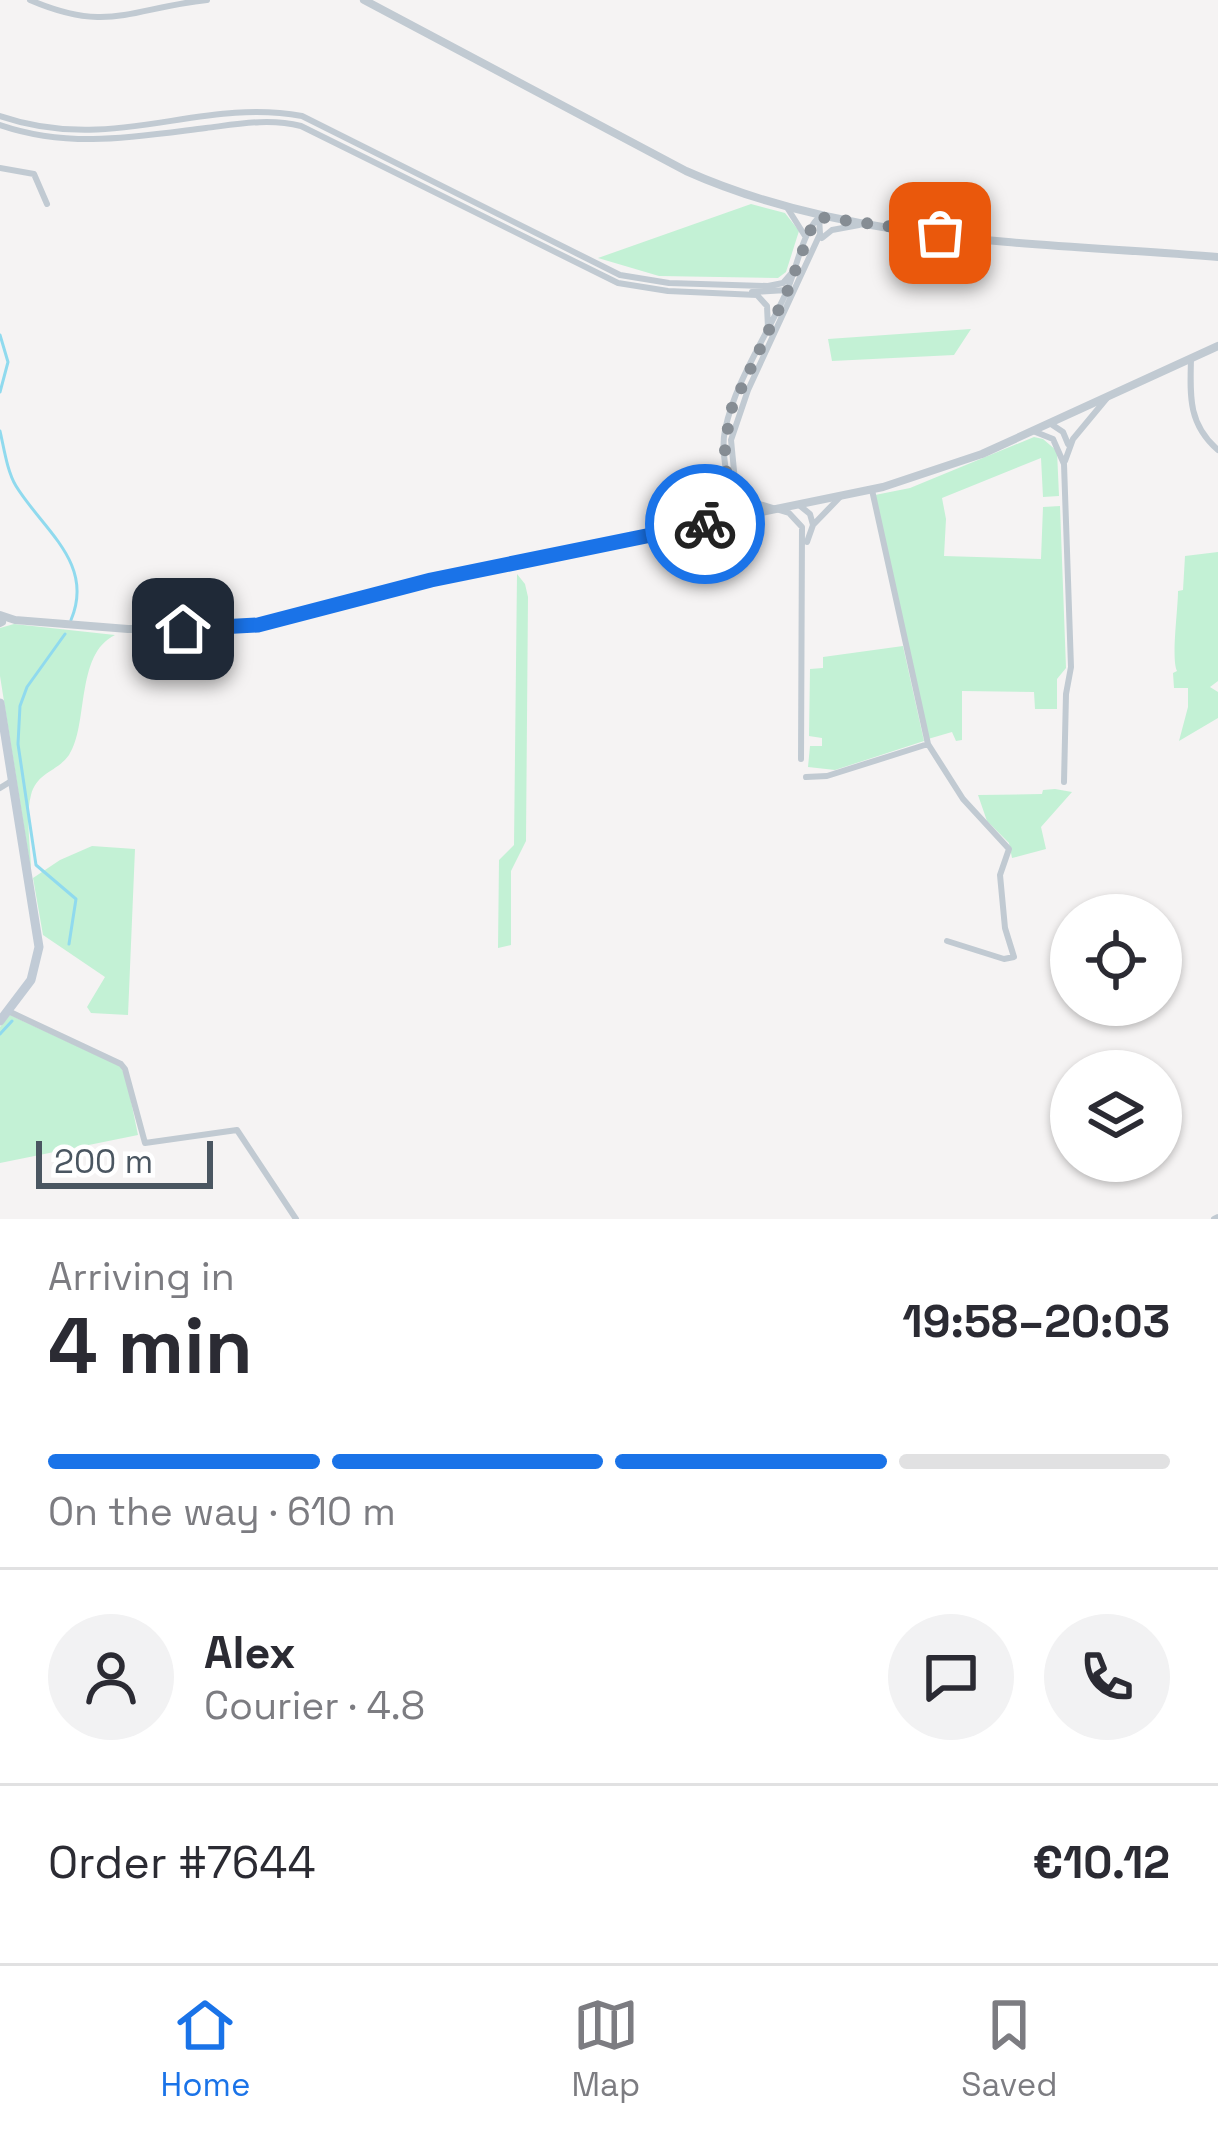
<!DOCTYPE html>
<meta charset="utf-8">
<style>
:root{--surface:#fff;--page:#f2f2f3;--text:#2b2b33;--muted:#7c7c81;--line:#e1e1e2;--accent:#1a73e8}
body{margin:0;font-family:"Space Grotesk",sans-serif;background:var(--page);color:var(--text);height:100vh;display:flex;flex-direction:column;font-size:45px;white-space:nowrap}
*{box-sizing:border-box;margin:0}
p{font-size:39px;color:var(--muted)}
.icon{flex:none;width:66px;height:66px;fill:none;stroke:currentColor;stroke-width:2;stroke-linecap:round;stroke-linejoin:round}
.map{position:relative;height:1219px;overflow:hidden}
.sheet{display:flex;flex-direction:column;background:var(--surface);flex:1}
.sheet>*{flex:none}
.tools{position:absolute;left:1050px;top:894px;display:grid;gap:24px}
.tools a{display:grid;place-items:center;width:132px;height:132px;border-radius:50%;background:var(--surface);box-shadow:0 3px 9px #0004;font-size:60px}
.scale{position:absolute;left:36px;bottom:30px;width:177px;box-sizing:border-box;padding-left:12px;border:6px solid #4a5661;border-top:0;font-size:33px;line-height:42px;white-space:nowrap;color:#4a5661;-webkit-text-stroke:9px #fff;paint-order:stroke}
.pin{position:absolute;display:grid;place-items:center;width:102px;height:102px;color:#fff;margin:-51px;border-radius:24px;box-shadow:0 6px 18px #0006}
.courier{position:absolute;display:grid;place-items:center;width:120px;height:120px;margin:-60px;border:9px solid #1a73e8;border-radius:50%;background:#fff;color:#222;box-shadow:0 3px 15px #0007}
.overview em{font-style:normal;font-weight:800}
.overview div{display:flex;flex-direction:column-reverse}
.overview{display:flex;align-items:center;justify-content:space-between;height:204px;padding:0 48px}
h1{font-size:78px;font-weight:800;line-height:90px}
.bar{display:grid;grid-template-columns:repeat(4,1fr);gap:18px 12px;align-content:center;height:144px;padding:0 48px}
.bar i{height:15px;border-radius:9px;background:var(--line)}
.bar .on{background:var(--accent)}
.bar p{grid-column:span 4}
.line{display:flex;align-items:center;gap:30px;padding:0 48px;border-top:3px solid var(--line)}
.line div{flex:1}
.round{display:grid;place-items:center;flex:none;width:126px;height:126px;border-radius:63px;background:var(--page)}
.tab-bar{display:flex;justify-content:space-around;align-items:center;height:168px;border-top:3px solid var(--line);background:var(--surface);font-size:33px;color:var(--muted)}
.tab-bar a{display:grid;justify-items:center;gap:6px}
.tab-bar .on{color:var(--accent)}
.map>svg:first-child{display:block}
</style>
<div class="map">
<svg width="1218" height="1219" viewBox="0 0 1218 1219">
<rect width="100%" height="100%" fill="#f5f3f3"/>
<!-- green -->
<path fill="#c3f1d5" d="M751,204L785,213L799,231L786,272L778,278L659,276L598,258Z
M971,329L954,355L832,361L828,339Z
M1034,437L1043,439L1057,451L1059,496L1043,497L1041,458L942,498L946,519L944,556L1041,559L1043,507L1060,506L1066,668L1057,679V709H1035L1034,692L962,691V740L956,741L952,732L928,739L875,495L910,488Z
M1218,552V681L1210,687L1218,692V718L1179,741L1188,707V688H1174L1173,673L1177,671C1171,659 1178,610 1178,591L1183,590L1185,556Z
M517,574L525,584L528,597L526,841L511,871V945L498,948L499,860L514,845Z
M14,624L115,635C75,654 89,725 69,755C57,772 37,772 31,795C25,818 31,847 31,871L0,676V628Z
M903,646L924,741L835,770L808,767L810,746H822V738L809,736L810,669L823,668V657Z
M1055,789L1072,792L1041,827L1046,849L1012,858L1009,843L987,821L978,795L1042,794L1043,790Z
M92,846L135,849L128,1015L91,1013L87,1007L105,977L43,935L33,878L60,860Z
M10,1015L120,1066L126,1077L138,1135L0,1163V1027Z"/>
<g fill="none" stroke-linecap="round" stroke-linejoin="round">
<!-- stream -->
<path stroke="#90daee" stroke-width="3" d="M0,335L8,362L0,392
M0,431C4,448 7,471 16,486C43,530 95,563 71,620
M65,634L27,687L20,706L18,744L36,865L76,899L69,944
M0,1034L12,1021"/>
<!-- minor -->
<path stroke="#c1cad2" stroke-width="6" d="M30,0C109,34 131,8 207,0
M0,116C114,155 197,97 302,116L620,275L669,283L768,286L783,283L796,268
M0,125C70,149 135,137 206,128C238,124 269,118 301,126L618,283L668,291L757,295L767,306L768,328
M0,168L34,174L47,204
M788,209L805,236
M822,238L832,230L859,225
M752,292L787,290
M1191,359C1190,396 1188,424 1218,450
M1051,424L1063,432L1068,444
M1033,431L1053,439L1064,464L1071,667L1066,694L1064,782
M1065,461L1073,439L1107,398
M872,490L928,744L963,799L1009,849L1000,875L1005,928L1014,957L1004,959L947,941
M799,505L810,514L813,525
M717,519C739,489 718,464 725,430C735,382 766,337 786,293C797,269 801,235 819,217
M807,542L813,525L841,496
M801,759L802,527L789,513L753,502L742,492L735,481L731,440L748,390L820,234L819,217
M806,777L827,776L928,744
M0,788L13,780
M8,1011L121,1064L125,1069L145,1143L237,1130L296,1219
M1214,1219L1218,1217"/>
<!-- tertiary -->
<path stroke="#c1cad2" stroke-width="8" d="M364,0L686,171C852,245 1040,242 1218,257
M0,615L15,620L128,629L248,627L431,580L883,487L982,454L1218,346
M0,623L2,622"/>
<!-- secondary -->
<path stroke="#c1cbd6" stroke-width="9" d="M0,703L39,947L31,980L0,1021"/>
</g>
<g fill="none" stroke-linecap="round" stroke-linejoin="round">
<!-- done -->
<path stroke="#868d94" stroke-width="12" stroke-dasharray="0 21.6" d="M705,524L715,522L730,495L724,458L730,412L788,290L814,221L819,217L940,233"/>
<!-- route -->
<path stroke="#1a73e8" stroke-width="15" d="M183,629L258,625L431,580L705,524"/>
</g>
</svg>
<div class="tools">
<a><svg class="icon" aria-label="locate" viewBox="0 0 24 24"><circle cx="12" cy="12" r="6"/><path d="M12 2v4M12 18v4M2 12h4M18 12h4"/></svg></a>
<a><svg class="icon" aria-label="layers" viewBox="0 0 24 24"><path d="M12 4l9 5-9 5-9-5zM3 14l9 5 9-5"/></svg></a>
</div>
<div class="scale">200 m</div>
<div class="pin" style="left:940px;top:233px;background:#ea580c"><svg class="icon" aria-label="bag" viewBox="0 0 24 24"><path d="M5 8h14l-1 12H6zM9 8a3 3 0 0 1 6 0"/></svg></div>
<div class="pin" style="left:183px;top:629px;background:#1f2937"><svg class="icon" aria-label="home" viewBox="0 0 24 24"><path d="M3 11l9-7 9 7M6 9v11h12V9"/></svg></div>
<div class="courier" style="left:705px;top:524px"><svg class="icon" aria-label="bike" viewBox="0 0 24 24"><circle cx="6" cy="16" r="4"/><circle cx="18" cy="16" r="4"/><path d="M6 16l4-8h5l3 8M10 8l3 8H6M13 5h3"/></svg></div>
</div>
<section class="sheet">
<div class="overview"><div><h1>4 min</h1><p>Arriving in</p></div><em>19:58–20:03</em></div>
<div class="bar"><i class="on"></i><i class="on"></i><i class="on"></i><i></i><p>On the way · 610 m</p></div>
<div class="line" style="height:216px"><a class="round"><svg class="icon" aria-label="person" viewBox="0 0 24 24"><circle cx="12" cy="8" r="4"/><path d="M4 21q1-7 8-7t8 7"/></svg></a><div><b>Alex</b><p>Courier · 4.8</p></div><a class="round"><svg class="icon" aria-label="chat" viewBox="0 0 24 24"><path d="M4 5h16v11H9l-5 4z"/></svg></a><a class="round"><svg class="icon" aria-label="phone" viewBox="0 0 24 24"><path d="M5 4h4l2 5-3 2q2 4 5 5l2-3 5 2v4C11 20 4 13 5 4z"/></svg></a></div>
<div class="line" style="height:156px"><div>Order #7644</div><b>€10.12</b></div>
</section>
<nav class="tab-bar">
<a class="on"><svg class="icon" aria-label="home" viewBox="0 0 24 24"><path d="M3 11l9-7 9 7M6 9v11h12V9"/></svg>Home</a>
<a><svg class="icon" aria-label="map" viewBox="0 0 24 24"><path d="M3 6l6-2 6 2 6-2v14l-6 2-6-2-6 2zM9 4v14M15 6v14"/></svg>Map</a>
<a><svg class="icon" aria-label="saved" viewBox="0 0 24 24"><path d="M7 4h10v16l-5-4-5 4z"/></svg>Saved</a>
</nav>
